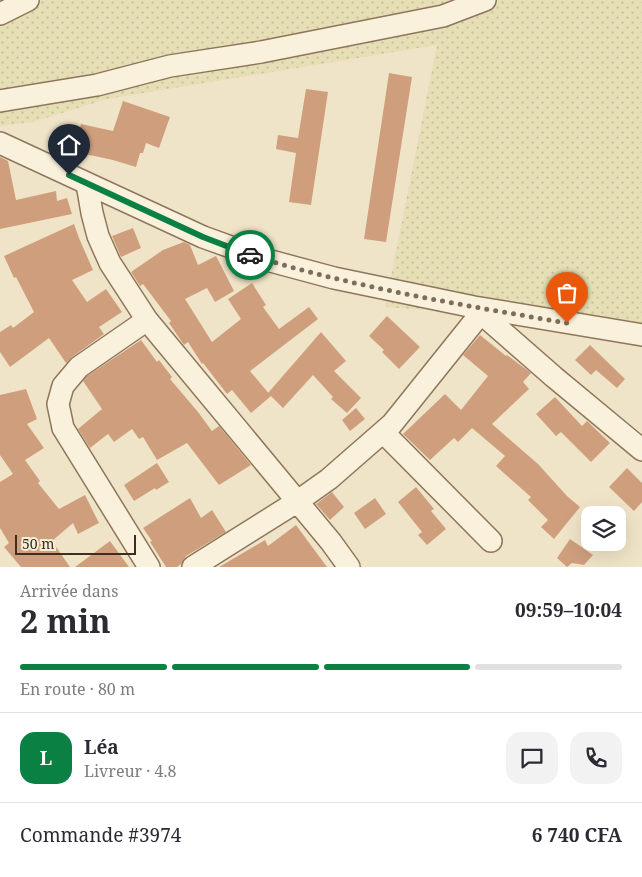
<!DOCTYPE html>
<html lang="fr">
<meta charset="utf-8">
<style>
:root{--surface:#fff;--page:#f2f2f3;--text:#2b2b33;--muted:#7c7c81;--line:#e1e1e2;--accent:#0b8043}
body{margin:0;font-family:"Noto Serif",serif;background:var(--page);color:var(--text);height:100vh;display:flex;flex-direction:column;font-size:19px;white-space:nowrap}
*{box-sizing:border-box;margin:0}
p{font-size:16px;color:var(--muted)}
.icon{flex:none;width:28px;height:28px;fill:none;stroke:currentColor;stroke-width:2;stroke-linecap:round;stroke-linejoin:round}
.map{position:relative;height:567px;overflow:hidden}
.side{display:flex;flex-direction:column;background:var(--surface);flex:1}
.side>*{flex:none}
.fabs{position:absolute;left:581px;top:506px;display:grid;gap:10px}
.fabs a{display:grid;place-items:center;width:45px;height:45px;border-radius:10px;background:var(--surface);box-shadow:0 5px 20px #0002;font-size:25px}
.scale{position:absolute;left:15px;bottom:12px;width:121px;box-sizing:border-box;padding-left:5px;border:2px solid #3d2e20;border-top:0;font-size:14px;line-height:18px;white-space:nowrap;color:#3d2e20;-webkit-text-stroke:4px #f7eed8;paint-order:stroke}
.pin{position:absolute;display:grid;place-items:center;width:42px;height:42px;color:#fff;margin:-51px -21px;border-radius:50% 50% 50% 0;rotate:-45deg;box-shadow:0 0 5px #0007}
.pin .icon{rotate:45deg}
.courier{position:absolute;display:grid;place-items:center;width:50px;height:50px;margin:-25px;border:4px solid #0b8043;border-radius:50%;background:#fff;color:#222;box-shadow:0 1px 6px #0007}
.head em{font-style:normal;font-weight:700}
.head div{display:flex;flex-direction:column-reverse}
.head{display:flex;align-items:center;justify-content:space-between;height:85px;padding:0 20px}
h1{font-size:32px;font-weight:700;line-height:38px}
.bar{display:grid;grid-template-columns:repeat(4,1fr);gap:8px 5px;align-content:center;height:60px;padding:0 20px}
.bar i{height:6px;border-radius:4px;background:var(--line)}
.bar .current{background:var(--accent)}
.bar p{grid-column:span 4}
.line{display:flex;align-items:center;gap:12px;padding:0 20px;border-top:1px solid var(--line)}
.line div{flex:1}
.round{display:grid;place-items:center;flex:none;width:52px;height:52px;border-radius:15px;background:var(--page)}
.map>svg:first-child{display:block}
</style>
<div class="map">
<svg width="642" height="567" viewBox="0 0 642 567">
<defs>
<pattern id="farmland-dots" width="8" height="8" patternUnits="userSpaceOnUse" patternTransform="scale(1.25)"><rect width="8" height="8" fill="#e6deb5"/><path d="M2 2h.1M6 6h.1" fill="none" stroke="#c6bf9b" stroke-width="1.8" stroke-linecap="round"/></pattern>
</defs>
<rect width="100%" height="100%" fill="#f0e4c8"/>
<!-- farmland -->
<path fill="url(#farmland-dots)" d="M0,0H642V339L512,317L385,307L437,45L107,99L33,122L0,126Z"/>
<!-- building -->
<path fill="#cf9f7d" d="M389,73L412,77L386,242L364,239Z
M306,89L328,92L311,205L289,202L296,153L276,149L278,135L298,138Z
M123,101L170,117L159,148L146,143L143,153H140L136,167L113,160L75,152L81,124L113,131Z
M0,157L8,161L16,200L56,191L57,201L67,198L72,214L0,229Z
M74,224L79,238L93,270L72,280L87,302L106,289L122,312L99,327L104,334L72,357L66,363L49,338L10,367L0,352V332L11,325L13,328L34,312L16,277L14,278L4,256Z
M133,228L141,248L121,257L112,236Z
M184,242L190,245L198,265L216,256L234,291L215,302L207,288L185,299L212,342L241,319L228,299L252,283L266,305L263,307L279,329L309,307L318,319L250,371L271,396L251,413L232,390L227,394L203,363L202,364L188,342L184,345L169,323L171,321L143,284L140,286L131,272L163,250Z
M387,316L420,347L399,369L382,352L384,350L369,336Z
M321,332L346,361L334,371L361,398L347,413L331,399L333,397L313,375L283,408L268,393Z
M480,335L506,356L507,355L531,373L523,382L529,389L492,424L538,464L567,496L580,507L554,539L541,527L548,520L528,500L531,497L496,466L505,456L472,428L458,442L454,438L430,460L403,434L445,394L461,410L488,376L463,355Z
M141,340L157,362L159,360L172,377L170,379L198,412L212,431L219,426L251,465L219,485L187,443L157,460L143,437L139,439L132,429L114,442L108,434L90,448L78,429L102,409L83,381L87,376Z
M590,345L625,379L617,388L596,370L591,375L575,360Z
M26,389L37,419L27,424L44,448L25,460L40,481L38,483L59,509L85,495L99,523L78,534L73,523L52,541L70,567H21L4,547L9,543L0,528V482L13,474L0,455V395Z
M555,397L582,426L587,421L610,443L591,462L561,432L556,436L536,414Z
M356,408L365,419L350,431L342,420Z
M157,463L169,482L156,490L155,488L134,501L124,485Z
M627,468L642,483V502L634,511L609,487Z
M416,487L434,509L431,511L446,529L427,545L418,535L422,532L398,502Z
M332,492L344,507L330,520L316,504Z
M190,498L201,518L212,510L226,532L186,556L181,564L177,567H166L150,542L152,541L143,528Z
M375,498L386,514L365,529L354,513Z
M296,525L327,567H219L265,540L268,546Z
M570,539L593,555L584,565L572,563L567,567L557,558Z
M110,541L129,567H75Z"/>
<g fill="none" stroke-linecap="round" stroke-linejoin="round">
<defs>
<path id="minor" d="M0,14L28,0
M0,101L97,85L170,66L261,52L443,16L485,0
M0,143L203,237L267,260L334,278L474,307L642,335
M87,184L92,213L98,236L110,263L147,320L331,542L349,567
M474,307L554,377L642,450
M147,320L79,367L63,386L58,404L63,428L149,567
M383,432L491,541
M193,567L298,501L329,479L392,424L481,313"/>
</defs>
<!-- minor casing -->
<use href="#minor" stroke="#8d765c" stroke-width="24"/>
<!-- minor -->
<use href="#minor" stroke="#faf1dc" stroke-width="21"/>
</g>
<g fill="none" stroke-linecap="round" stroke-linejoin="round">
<!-- done -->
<path stroke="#7c6e5b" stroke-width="5" stroke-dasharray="0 9" d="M250,255C352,287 462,305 567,323"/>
<!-- route -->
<path stroke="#0b8043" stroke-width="6" d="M69,175L203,237L250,255"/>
</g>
</svg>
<div class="fabs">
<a><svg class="icon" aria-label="layers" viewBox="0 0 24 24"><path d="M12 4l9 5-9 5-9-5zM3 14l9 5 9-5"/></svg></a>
</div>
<div class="scale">50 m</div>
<div class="pin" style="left:567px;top:323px;background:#ea580c"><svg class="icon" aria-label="bag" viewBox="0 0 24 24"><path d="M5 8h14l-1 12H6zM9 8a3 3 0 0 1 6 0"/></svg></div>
<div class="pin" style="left:69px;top:175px;background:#1f2937"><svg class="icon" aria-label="home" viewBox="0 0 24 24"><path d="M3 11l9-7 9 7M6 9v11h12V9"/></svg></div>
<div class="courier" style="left:250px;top:255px"><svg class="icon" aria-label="car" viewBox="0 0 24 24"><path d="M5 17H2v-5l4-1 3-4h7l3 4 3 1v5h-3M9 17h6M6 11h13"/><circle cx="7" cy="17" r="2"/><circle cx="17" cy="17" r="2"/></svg></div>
</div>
<section class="side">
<div class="head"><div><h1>2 min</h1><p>Arrivée dans</p></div><em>09:59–10:04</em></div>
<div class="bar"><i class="current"></i><i class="current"></i><i class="current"></i><i></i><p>En route · 80 m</p></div>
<div class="line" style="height:90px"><b class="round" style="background:var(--accent);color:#fff">L</b><div><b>Léa</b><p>Livreur · 4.8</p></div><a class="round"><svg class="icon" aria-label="chat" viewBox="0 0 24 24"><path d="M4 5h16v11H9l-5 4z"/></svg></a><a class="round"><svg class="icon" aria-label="phone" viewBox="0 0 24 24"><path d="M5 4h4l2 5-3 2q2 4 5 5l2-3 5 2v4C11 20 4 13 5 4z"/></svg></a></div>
<div class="line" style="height:65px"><div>Commande #3974</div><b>6 740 CFA</b></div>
</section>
